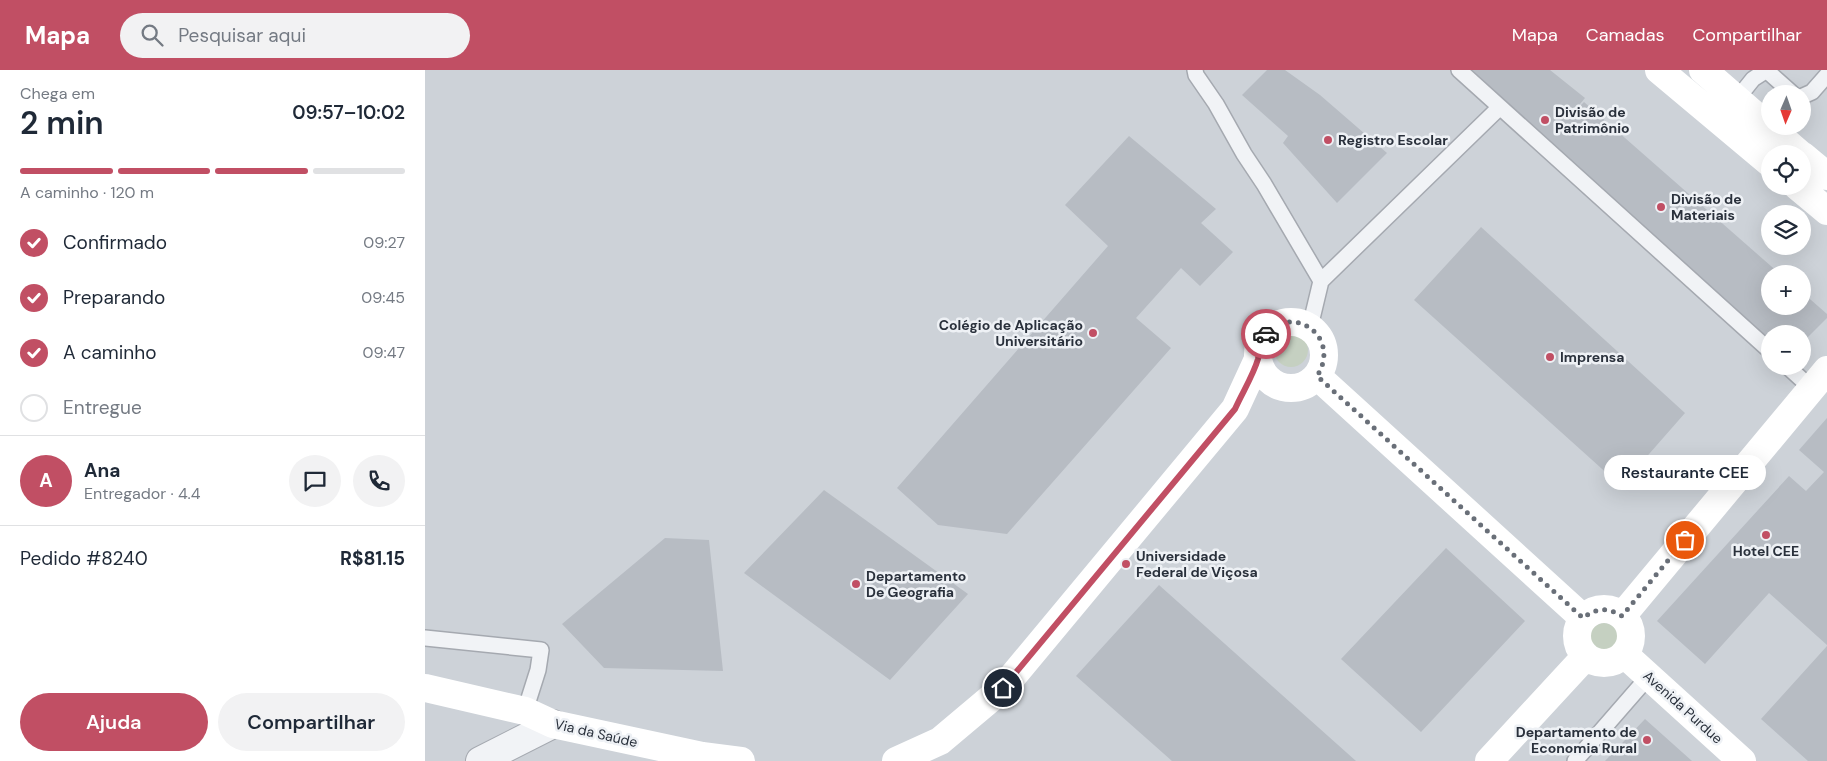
<!DOCTYPE html>
<html lang="pt">
<meta charset="utf-8">
<style>
:root{--surface:#fff;--page:#f2f2f3;--text:#1f2937;--muted:#747a83;--line:#e0e1e3;--accent:#c14f64}
body{margin:0;font-family:"DM Sans",sans-serif;background:var(--page);color:var(--text);height:100vh;display:flex;flex-direction:column;font-size:19px;white-space:nowrap}
*{box-sizing:border-box;margin:0}
p{font-size:16px;color:var(--muted)}
.icon{flex:none;width:28px;height:28px;fill:none;stroke:currentColor;stroke-width:2;stroke-linecap:round;stroke-linejoin:round}
.map{position:relative;flex:1;overflow:hidden}
.panel{display:flex;flex-direction:column;background:var(--surface);width:425px}
.panel>*{flex:none}
.needle{width:32px;rotate:182deg}
.tools{position:absolute;left:1336px;top:15px;display:grid;gap:10px}
.tools a{display:grid;place-items:center;width:50px;height:50px;border-radius:50%;background:var(--surface);box-shadow:0 5px 20px #0002;font-size:25px}
.pin{position:absolute;display:grid;place-items:center;width:42px;height:42px;color:#fff;margin:-21px;border:2px solid #fff;border-radius:50%;box-shadow:0 1px 5px #0007}
.courier{position:absolute;display:grid;place-items:center;width:50px;height:50px;margin:-25px;border:4px solid #c14f64;border-radius:50%;background:#fff;color:#222;box-shadow:0 1px 6px #0007}
.bubble{position:absolute;height:35px;border-radius:18px;background:var(--surface);box-shadow:0 5px 20px #0002;font-size:16px;font-weight:600;line-height:35px;text-align:center}
.headline em{font-style:normal;font-weight:600}
.headline div{display:flex;flex-direction:column-reverse}
.headline{display:flex;align-items:center;justify-content:space-between;height:85px;padding:0 20px}
h1{font-size:32px;font-weight:600;line-height:38px}
.bar{display:grid;grid-template-columns:repeat(4,1fr);gap:8px 5px;align-content:center;height:60px;padding:0 20px}
.bar i{height:6px;border-radius:4px;background:var(--line)}
.bar .on{background:var(--accent)}
.bar p{grid-column:span 4}
.line{display:flex;align-items:center;gap:12px;padding:0 20px;border-top:1px solid var(--line)}
.line div{flex:1}
.round{display:grid;place-items:center;flex:none;width:52px;height:52px;border-radius:26px;background:var(--page)}
ol{padding:0 20px;list-style:none}
li{display:flex;align-items:center;gap:15px;height:55px}
li p{margin-inline-start:auto}
li .icon{padding:5px;border-radius:50%;background:var(--accent);color:#fff;stroke-width:4}
li:last-child{color:var(--muted)}
li i{width:28px;height:28px;border:2px solid var(--line);border-radius:50%}
.cta{display:flex;gap:10px;margin-top:auto;padding:10px 20px}
.cta a{flex:1;height:58px;border-radius:30px;background:var(--accent);color:#fff;font-size:20px;font-weight:600;line-height:58px;text-align:center}
.cta a+a{background:var(--page);color:var(--text)}
header{display:flex;align-items:center;gap:30px;box-sizing:border-box;height:70px;padding:0 25px;background:var(--accent);color:#fff}
header strong{font-size:24px}
nav{display:flex;gap:28px;margin-inline-start:auto;font-size:18px}
.search{width:350px;height:45px;background:var(--page);display:flex;align-items:center;gap:12px;box-sizing:border-box;padding:0 18px;border-radius:28px;color:var(--muted);font-size:19px}
main{display:flex;flex:1;min-height:0}
.map>svg:first-child{display:block}
</style>
<header>
<strong>Mapa</strong>
<div class="search"><svg class="icon" aria-label="search" viewBox="0 0 24 24"><circle cx="10" cy="10" r="6"/><path d="M15 15l6 6"/></svg>Pesquisar aqui</div>
<nav><a>Mapa</a><a>Camadas</a><a>Compartilhar</a></nav>
</header>
<main>
<section class="panel">
<div class="headline"><div><h1>2 min</h1><p>Chega em</p></div><em>09:57–10:02</em></div>
<div class="bar"><i class="on"></i><i class="on"></i><i class="on"></i><i></i><p>A caminho · 120 m</p></div>
<ol>
<li><svg class="icon" aria-label="check" viewBox="0 0 24 24"><path d="M5 12l5 5 9-10"/></svg>Confirmado<p>09:27</p></li>
<li><svg class="icon" aria-label="check" viewBox="0 0 24 24"><path d="M5 12l5 5 9-10"/></svg>Preparando<p>09:45</p></li>
<li><svg class="icon" aria-label="check" viewBox="0 0 24 24"><path d="M5 12l5 5 9-10"/></svg>A caminho<p>09:47</p></li>
<li><i></i>Entregue</li>
</ol>
<div class="line" style="height:90px"><b class="round" style="background:var(--accent);color:#fff">A</b><div><b>Ana</b><p>Entregador · 4.4</p></div><a class="round"><svg class="icon" aria-label="chat" viewBox="0 0 24 24"><path d="M4 5h16v11H9l-5 4z"/></svg></a><a class="round"><svg class="icon" aria-label="phone" viewBox="0 0 24 24"><path d="M5 4h4l2 5-3 2q2 4 5 5l2-3 5 2v4C11 20 4 13 5 4z"/></svg></a></div>
<div class="line" style="height:65px"><div>Pedido #8240</div><b>R$81.15</b></div>
<div class="cta"><a>Ajuda</a><a>Compartilhar</a></div>
</section>
<div class="map">
<svg width="1402" height="691" viewBox="0 0 1402 691">
<rect width="100%" height="100%" fill="#dfe2e7"/>
<!-- built -->
<path fill="#cdd2d8" fill-rule="evenodd" d="M0,0H1402V691H0ZM1345,24H1378V56H1345ZM1345,84H1378V116H1345ZM1345,144H1378V176H1345ZM1345,204H1378V236H1345ZM1345,264H1378V296H1345Z"/>
<!-- green -->
<path fill="#c5d0c1" d="M849 280a17 17 0 1 1 34 0a17 17 0 1 1-34 0Z
M1165 567a14 14 0 1 1 28 0a14 14 0 1 1-28 0Z"/>
<!-- building -->
<path fill="#b7bcc3" d="M842,0H860L895,25L962,83L912,133L858,73L863,66L817,25Z
M1041,0H1125L1160,28L1145,46L1159,32L1355,204H1345V236H1378V223L1402,244V248L1378,272V264H1345V276Z
M704,66L791,139L776,153L808,182L775,216L756,198L711,248L746,278L582,464L513,455L472,418L683,176L640,135Z
M1056,157L1260,343L1196,416L989,230Z
M1402,348V575L1344,523L1280,594L1232,551L1364,406L1381,421L1399,402L1374,380Z
M399,420L543,524L465,610L319,503Z
M240,468L284,470L298,601L179,598L137,554Z
M1021,478L1100,551L996,662L916,589Z
M734,515L931,691H747L651,606Z
M1402,576V691H1383L1336,649Z
M1220,649L1267,691H1180Z"/>
<g fill="none" stroke-linecap="round" stroke-linejoin="round">
<defs>
<path id="lane" d="M770,0L771,5L791,34L819,84L839,114L896,211
M1341,0L1368,24
M1378,26L1387,22L1402,5
M1312,29L1328,9L1342,0
M1075,37L1345,281
M885,257L896,211L1075,37L1034,0
M1362,296L1386,318
M0,568L116,580L113,600L100,641
M1150,691L1224,606"/>
<path id="street" d="M55,691L128,654"/>
</defs>
<!-- lane casing -->
<use href="#lane" stroke="#a5a9b0" stroke-width="18"/>
<!-- street casing -->
<use href="#street" stroke="#a5a9b0" stroke-width="30"/>
<!-- lane -->
<use href="#lane" stroke="#f1f3f6" stroke-width="15"/>
<!-- street -->
<use href="#street" stroke="#f1f3f6" stroke-width="28"/>
<!-- secondary -->
<path stroke="#fff" stroke-width="28" d="M1234,0L1345,93
M1278,0L1375,84
M1378,86L1402,106
M1372,116L1402,141
M833 285a33 33 0 1 1 66 0a33 33 0 1 1-66 0Z
M892,306L1158,548
M1152 566a27 27 0 1 1 54 0a27 27 0 1 1-54 0Z
M1197,546L1402,300
M1199,584L1317,691
M0,618L100,641L128,654L277,686L316,691
M471,691L515,671L578,618L810,339L833,289
M1064,691L1161,586"/>
</g>
<g fill="none" stroke-linecap="round" stroke-linejoin="round">
<!-- done -->
<path stroke="#696f78" stroke-width="5" stroke-dasharray="0 9" d="M841,264C868,233 917,267 892,306L1158,548C1171,538 1182,537 1197,546L1260,470"/>
<!-- route -->
<path stroke="#c14f64" stroke-width="6" d="M578,618L810,339C817,323 828,306 833,289C835,280 834,272 841,264"/>
</g>
<!-- markers -->
<g fill="#c14f64" stroke="#eef1f5" stroke-width="2">
<circle cx="1120" cy="50" r="5"/>
<circle cx="903" cy="70" r="5"/>
<circle cx="1236" cy="137" r="5"/>
<circle cx="668" cy="263" r="5"/>
<circle cx="1125" cy="287" r="5"/>
<circle cx="1341" cy="465" r="5"/>
<circle cx="701" cy="494" r="5"/>
<circle cx="431" cy="514" r="5"/>
<circle cx="1222" cy="670" r="5"/>
</g>
<g text-anchor="middle" dominant-baseline="central" stroke-width="5" stroke-linejoin="round" paint-order="stroke">
<!-- poi labels -->
<g font-size="14" font-weight="bold" fill="#2a313c" stroke="#eef1f5" text-anchor="start">
<text x="1130" y="42">Divisão de<tspan x="1130" dy="16">Patrimônio</tspan></text>
<text x="913" y="70">Registro Escolar</text>
<text x="1246" y="129">Divisão de<tspan x="1246" dy="16">Materiais</tspan></text>
<text x="658" y="255" text-anchor="end">Colégio de Aplicação<tspan x="658" dy="16">Universitário</tspan></text>
<text x="1135" y="287">Imprensa</text>
<text x="1341" y="481" text-anchor="middle">Hotel CEE</text>
<text x="711" y="486">Universidade<tspan x="711" dy="16">Federal de Viçosa</tspan></text>
<text x="441" y="506">Departamento<tspan x="441" dy="16">De Geografia</tspan></text>
<text x="1212" y="662" text-anchor="end">Departamento de<tspan x="1212" dy="16">Economia Rural</tspan></text>
</g>
<!-- street labels -->
<g font-size="14" fill="#2a313c" stroke="#eef1f5">
<text transform="translate(1258 637) rotate(42)">Avenida Purdue</text>
<text transform="translate(171 663) rotate(13)">Via da Saúde</text>
</g>
</g>
</svg>
<div class="tools">
<a><svg class="needle" viewBox="-14 -14 28 28"><path d="M0-13l5 13h-10z" fill="#e53935"/><path d="M0 13l5-13h-10z" fill="#747a83"/></svg></a>
<a><svg class="icon" aria-label="locate" viewBox="0 0 24 24"><circle cx="12" cy="12" r="6"/><path d="M12 2v4M12 18v4M2 12h4M18 12h4"/></svg></a>
<a><svg class="icon" aria-label="layers" viewBox="0 0 24 24"><path d="M12 4l9 5-9 5-9-5zM3 14l9 5 9-5"/></svg></a>
<a>+</a>
<a>−</a>
</div>
<div class="pin" style="left:1260px;top:470px;background:#ea580c"><svg class="icon" aria-label="bag" viewBox="0 0 24 24"><path d="M5 8h14l-1 12H6zM9 8a3 3 0 0 1 6 0"/></svg></div>
<div class="pin" style="left:578px;top:618px;background:#1f2937"><svg class="icon" aria-label="home" viewBox="0 0 24 24"><path d="M3 11l9-7 9 7M6 9v11h12V9"/></svg></div>
<div class="courier" style="left:841px;top:264px"><svg class="icon" aria-label="car" viewBox="0 0 24 24"><path d="M5 17H2v-5l4-1 3-4h7l3 4 3 1v5h-3M9 17h6M6 11h13"/><circle cx="7" cy="17" r="2"/><circle cx="17" cy="17" r="2"/></svg></div>
<div class="bubble" style="left:1179px;top:385px;width:162px">Restaurante CEE</div>
</div>
</main>
